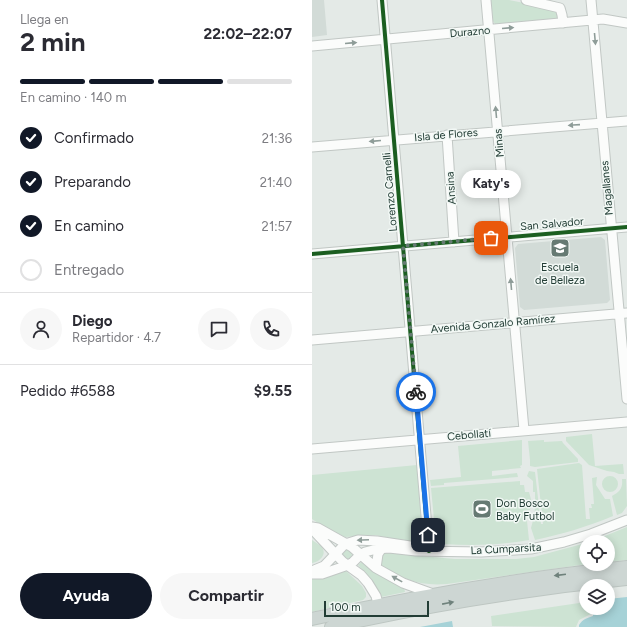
<!DOCTYPE html>
<html lang="es">
<meta charset="utf-8">
<style>
:root{--surface:#fff;--page:#f7f7f7;--text:#2b2b33;--muted:#7c7c81;--line:#e1e1e2;--accent:#111827}
body{margin:0;font-family:Figtree,sans-serif;background:var(--page);color:var(--text);height:100vh;display:flex;flex-direction:column;font-size:15px;white-space:nowrap}
*{box-sizing:border-box;margin:0}
p{font-size:13px;color:var(--muted)}
.icon{flex:none;width:22px;height:22px;fill:none;stroke:currentColor;stroke-width:2;stroke-linecap:round;stroke-linejoin:round}
.map{position:relative;flex:1;overflow:hidden}
.panel{display:flex;flex-direction:column;background:var(--surface);width:312px}
.panel>*{flex:none}
.controls{position:absolute;left:267px;top:535px;display:grid;gap:8px}
.controls a{display:grid;place-items:center;width:36px;height:36px;border-radius:50%;background:var(--surface);box-shadow:0 2px 10px #0003;font-size:20px}
.scale{position:absolute;left:12px;bottom:10px;width:105px;box-sizing:border-box;padding-left:4px;border:2px solid #223d35;border-top:0;font-size:11px;line-height:14px;white-space:nowrap;color:#223d35;-webkit-text-stroke:3px #f2f8f5;paint-order:stroke}
.pin{position:absolute;display:grid;place-items:center;width:34px;height:34px;color:#fff;margin:-17px;border-radius:8px;box-shadow:0 2px 6px #0006}
.courier{position:absolute;display:grid;place-items:center;width:40px;height:40px;margin:-20px;border:3px solid #1a73e8;border-radius:50%;background:#fff;color:#222;box-shadow:0 1px 5px #0007}
.bubble{position:absolute;height:28px;border-radius:14px;background:var(--surface);box-shadow:0 2px 10px #0003;font-size:13px;font-weight:700;line-height:28px;text-align:center}
.summary em{font-style:normal;font-weight:700}
.summary div{display:flex;flex-direction:column-reverse}
.summary{display:flex;align-items:center;justify-content:space-between;height:68px;padding:0 20px}
h1{font-size:26px;font-weight:700;line-height:30px}
.bar{display:grid;grid-template-columns:repeat(4,1fr);gap:6px 4px;align-content:center;height:48px;padding:0 20px}
.bar i{height:5px;border-radius:3px;background:var(--line)}
.bar .selected{background:var(--accent)}
.bar p{grid-column:span 4}
.line{display:flex;align-items:center;gap:10px;padding:0 20px;border-top:1px solid var(--line)}
.line div{flex:1}
.round{display:grid;place-items:center;flex:none;width:42px;height:42px;border-radius:21px;background:var(--page)}
ol{padding:0 20px;list-style:none}
li{display:flex;align-items:center;gap:12px;height:44px}
li p{margin-inline-start:auto}
li .icon{padding:4px;border-radius:50%;background:var(--accent);color:#fff;stroke-width:4}
li:last-child{color:var(--muted)}
li i{width:22px;height:22px;border:2px solid var(--line);border-radius:50%}
.action{display:flex;gap:8px;margin-top:auto;padding:8px 20px}
.action a{flex:1;height:46px;border-radius:24px;background:var(--accent);color:#fff;font-size:16px;font-weight:700;line-height:46px;text-align:center}
.action a+a{background:var(--page);color:var(--text)}
main{display:flex;flex:1;min-height:0}
.map>svg:first-child{display:block}
</style>
<main>
<section class="panel">
<div class="summary"><div><h1>2 min</h1><p>Llega en</p></div><em>22:02–22:07</em></div>
<div class="bar"><i class="selected"></i><i class="selected"></i><i class="selected"></i><i></i><p>En camino · 140 m</p></div>
<ol>
<li><svg class="icon" aria-label="check" viewBox="0 0 24 24"><path d="M5 12l5 5 9-10"/></svg>Confirmado<p>21:36</p></li>
<li><svg class="icon" aria-label="check" viewBox="0 0 24 24"><path d="M5 12l5 5 9-10"/></svg>Preparando<p>21:40</p></li>
<li><svg class="icon" aria-label="check" viewBox="0 0 24 24"><path d="M5 12l5 5 9-10"/></svg>En camino<p>21:57</p></li>
<li><i></i>Entregado</li>
</ol>
<div class="line" style="height:72px"><a class="round"><svg class="icon" aria-label="person" viewBox="0 0 24 24"><circle cx="12" cy="8" r="4"/><path d="M4 21q1-7 8-7t8 7"/></svg></a><div><b>Diego</b><p>Repartidor · 4.7</p></div><a class="round"><svg class="icon" aria-label="chat" viewBox="0 0 24 24"><path d="M4 5h16v11H9l-5 4z"/></svg></a><a class="round"><svg class="icon" aria-label="phone" viewBox="0 0 24 24"><path d="M5 4h4l2 5-3 2q2 4 5 5l2-3 5 2v4C11 20 4 13 5 4z"/></svg></a></div>
<div class="line" style="height:52px"><div>Pedido #6588</div><b>$9.55</b></div>
<div class="action"><a>Ayuda</a><a>Compartir</a></div>
</section>
<div class="map">
<svg width="315" height="627" viewBox="0 0 315 627">
<rect width="100%" height="100%" fill="#e4eae7"/>
<!-- built -->
<path fill="#d2dbd7" d="M0,0H12L15,35L0,37Z
M289,237L293,240L298,300L295,303L212,310L208,307L203,248L206,244Z"/>
<!-- green -->
<path fill="#cde3d3" d="M179,0H197L242,9H244L247,18L183,24L181,21Z
M280,434L283,466L311,464L312,474H307L302,472L295,471L277,465L254,441V437Z
M210,440V465L208,466L209,468L180,471V476L205,473L206,477L132,483V485L119,486L118,480L149,477L146,446Z
M232,440V442L250,441L251,443L266,459V462L223,467L218,466V460L216,441Z
M267,463L270,465L274,519H278L277,508H280L279,504H282L280,478L285,477L284,485L293,499H298L301,516C275,527 250,534 223,540L219,528L223,513L222,502H223V492H221V481L215,476L217,471L223,472L229,524H231L225,469Z
M105,465L110,532V537L107,540L98,542L63,535L33,537L6,523L0,519V475Z
M290 484a8 8 0 1 1 16 0a8 8 0 1 1-16 0Z
M310,479H314L315,506L310,513L305,515L300,496C308,492 311,488 310,479Z
M208,481V485H212L213,492H217L220,503L218,510L214,511L217,540C189,545 161,546 132,544L127,543L124,540L119,488Z
M315,527V560L296,562V542H278Z
M0,540C3,542 6,544 9,546C16,554 8,562 0,563Z
M274,543L275,564L135,584C107,586 94,580 69,566L68,564L70,554L76,551L109,556L143,559H204L222,557Z
M35,548L39,551L40,555L38,558L34,559L29,554Z
M50,562L92,588L93,592L69,597L59,579L46,565Z
M33,570L50,586L54,593V597L51,600L0,612V577Z
M274,602V608H279V614L267,620L264,627L180,626L179,616Z"/>
<!-- water -->
<path fill="#a6d2d7" d="M315,597V627H267V625C271,619 275,618 281,616V608H296V599Z
M140,621L141,627H108Z"/>
<g fill="none" stroke-linecap="round" stroke-linejoin="round">
<defs>
<path id="minor" d="M70,0L117,551
M174,0L212,430
M214,0L248,8L250,15L251,23
M279,0L315,399
M0,46L291,19L315,23
M135,135L142,242
M0,147L315,121
M0,254L315,227
M0,340L315,313
M0,449L315,422
M0,527L6,528L40,547L64,568L91,583L121,594
M0,529L31,562L49,575L56,583L64,596L68,611
M64,568L66,554L70,548
M0,571L12,566L33,544L46,540L65,541L98,546
M0,574H10L36,565L41,562L48,555L53,552L65,549L77,548L104,551L169,552L219,549L252,542L279,534L315,520"/>
<path id="major" d="M0,619C104,596 209,578 315,567
M19,627C117,605 216,589 315,579"/>
</defs>
<!-- minor casing -->
<use href="#minor" stroke="#c1c7c4" stroke-width="11"/>
<!-- major casing -->
<use href="#major" stroke="#bdc6c2" stroke-width="14"/>
<!-- minor -->
<use href="#minor" stroke="#fbfcfb" stroke-width="9"/>
<!-- major -->
<use href="#major" stroke="#cdd6d3" stroke-width="12"/>
<defs>
<path id="cycleway" d="M70,0L117,551
M0,254L315,227"/>
</defs>
<!-- cycleway casing -->
<use href="#cycleway" stroke="#f2f8f5" stroke-width="6"/>
<!-- cycleway -->
<use href="#cycleway" stroke="#1b5e20" stroke-width="4"/>
</g>
<!-- one-way arrows -->
<defs><path id="oneway-solid" d="M-6-.8H1V-3.2L6.5 0L1 3.2V.8H-6Z"/></defs>
<g fill="#8e9c98">
<use href="#oneway-solid" transform="translate(196 28) rotate(-5)"/>
<use href="#oneway-solid" transform="translate(283 39) rotate(85)"/>
<use href="#oneway-solid" transform="translate(39 43) rotate(-5)"/>
<use href="#oneway-solid" transform="translate(184 112) rotate(-95)"/>
<use href="#oneway-solid" transform="translate(262 125) rotate(176)"/>
<use href="#oneway-solid" transform="translate(63 141) rotate(175)"/>
<use href="#oneway-solid" transform="translate(199 284) rotate(-95)"/>
<use href="#oneway-solid" transform="translate(51 540) rotate(178)"/>
<use href="#oneway-solid" transform="translate(85 579) rotate(-151)"/>
</g>
<g fill="#6f827c">
<use href="#oneway-solid" transform="translate(248 575) rotate(173)"/>
<use href="#oneway-solid" transform="translate(136 603) rotate(-11)"/>
</g>
<g fill="none" stroke-linecap="round" stroke-linejoin="round">
<!-- done -->
<path stroke="#667a73" stroke-width="4" stroke-dasharray="0 7.2" d="M104,392L91,246L179,238"/>
<!-- route -->
<path stroke="#1a73e8" stroke-width="5" d="M104,392L116,535"/>
</g>
<!-- icons -->
<defs>
<symbol id="school-square" viewBox="-11 -11 22 22"><rect x="-9" y="-9" width="18" height="18" rx="4" fill="#667a73" stroke="#f2f8f5"/><path d="M0-5L7-2L0 1L-7-2ZM-4 1L0 2.5L4 1V4Q0 6-4 4Z" fill="#fff"/></symbol>
<symbol id="stadium-square" viewBox="-11 -11 22 22"><rect x="-9" y="-9" width="18" height="18" rx="4" fill="#667a73" stroke="#f2f8f5"/><path d="M0-5a6.5 5 0 1 0 0 10a6.5 5 0 1 0 0-10ZM-3.5-1.8h7v3.6h-7Z" fill="#fff"/></symbol>
</defs>
<g fill-rule="evenodd">
<use href="#school-square" x="237" y="237" width="22" height="22"/>
<use href="#stadium-square" x="159" y="498" width="22" height="22"/>
</g>
<g text-anchor="middle" dominant-baseline="central" stroke-width="3" stroke-linejoin="round" paint-order="stroke">
<!-- street labels -->
<g font-size="11" fill="#223d35" stroke="#f2f8f5">
<text transform="translate(158 32) rotate(-5)">Durazno</text>
<text transform="translate(134 135) rotate(-5)">Isla de Flores</text>
<text transform="translate(187 143) rotate(-95)">Minas</text>
<text transform="translate(139 188) rotate(-94)">Ansina</text>
<text transform="translate(295 188) rotate(-95)">Magallanes</text>
<text transform="translate(78 192) rotate(-95)">Lorenzo Carnelli</text>
<text transform="translate(240 224) rotate(-5)">San Salvador</text>
<text transform="translate(181 324) rotate(-5)">Avenida Gonzalo Ramírez</text>
<text transform="translate(157 435) rotate(-5)">Cebollatí</text>
<text transform="translate(194 549) rotate(-3)">La Cumparsita</text>
</g>
<!-- poi labels -->
<g font-size="11" fill="#223d35" stroke="#f2f8f5">
<text x="248" y="267">Escuela<tspan x="248" dy="13">de Belleza</tspan></text>
<text x="184" y="503" text-anchor="start">Don Bosco<tspan x="184" dy="13">Baby Futbol</tspan></text>
</g>
</g>
</svg>
<div class="controls">
<a><svg class="icon" aria-label="locate" viewBox="0 0 24 24"><circle cx="12" cy="12" r="6"/><path d="M12 2v4M12 18v4M2 12h4M18 12h4"/></svg></a>
<a><svg class="icon" aria-label="layers" viewBox="0 0 24 24"><path d="M12 4l9 5-9 5-9-5zM3 14l9 5 9-5"/></svg></a>
</div>
<div class="scale">100 m</div>
<div class="pin" style="left:179px;top:238px;background:#ea580c"><svg class="icon" aria-label="bag" viewBox="0 0 24 24"><path d="M5 8h14l-1 12H6zM9 8a3 3 0 0 1 6 0"/></svg></div>
<div class="pin" style="left:116px;top:535px;background:#1f2937"><svg class="icon" aria-label="home" viewBox="0 0 24 24"><path d="M3 11l9-7 9 7M6 9v11h12V9"/></svg></div>
<div class="courier" style="left:104px;top:392px"><svg class="icon" aria-label="bike" viewBox="0 0 24 24"><circle cx="6" cy="16" r="4"/><circle cx="18" cy="16" r="4"/><path d="M6 16l4-8h5l3 8M10 8l3 8H6M13 5h3"/></svg></div>
<div class="bubble" style="left:149px;top:170px;width:60px">Katy's</div>
</div>
</main>
